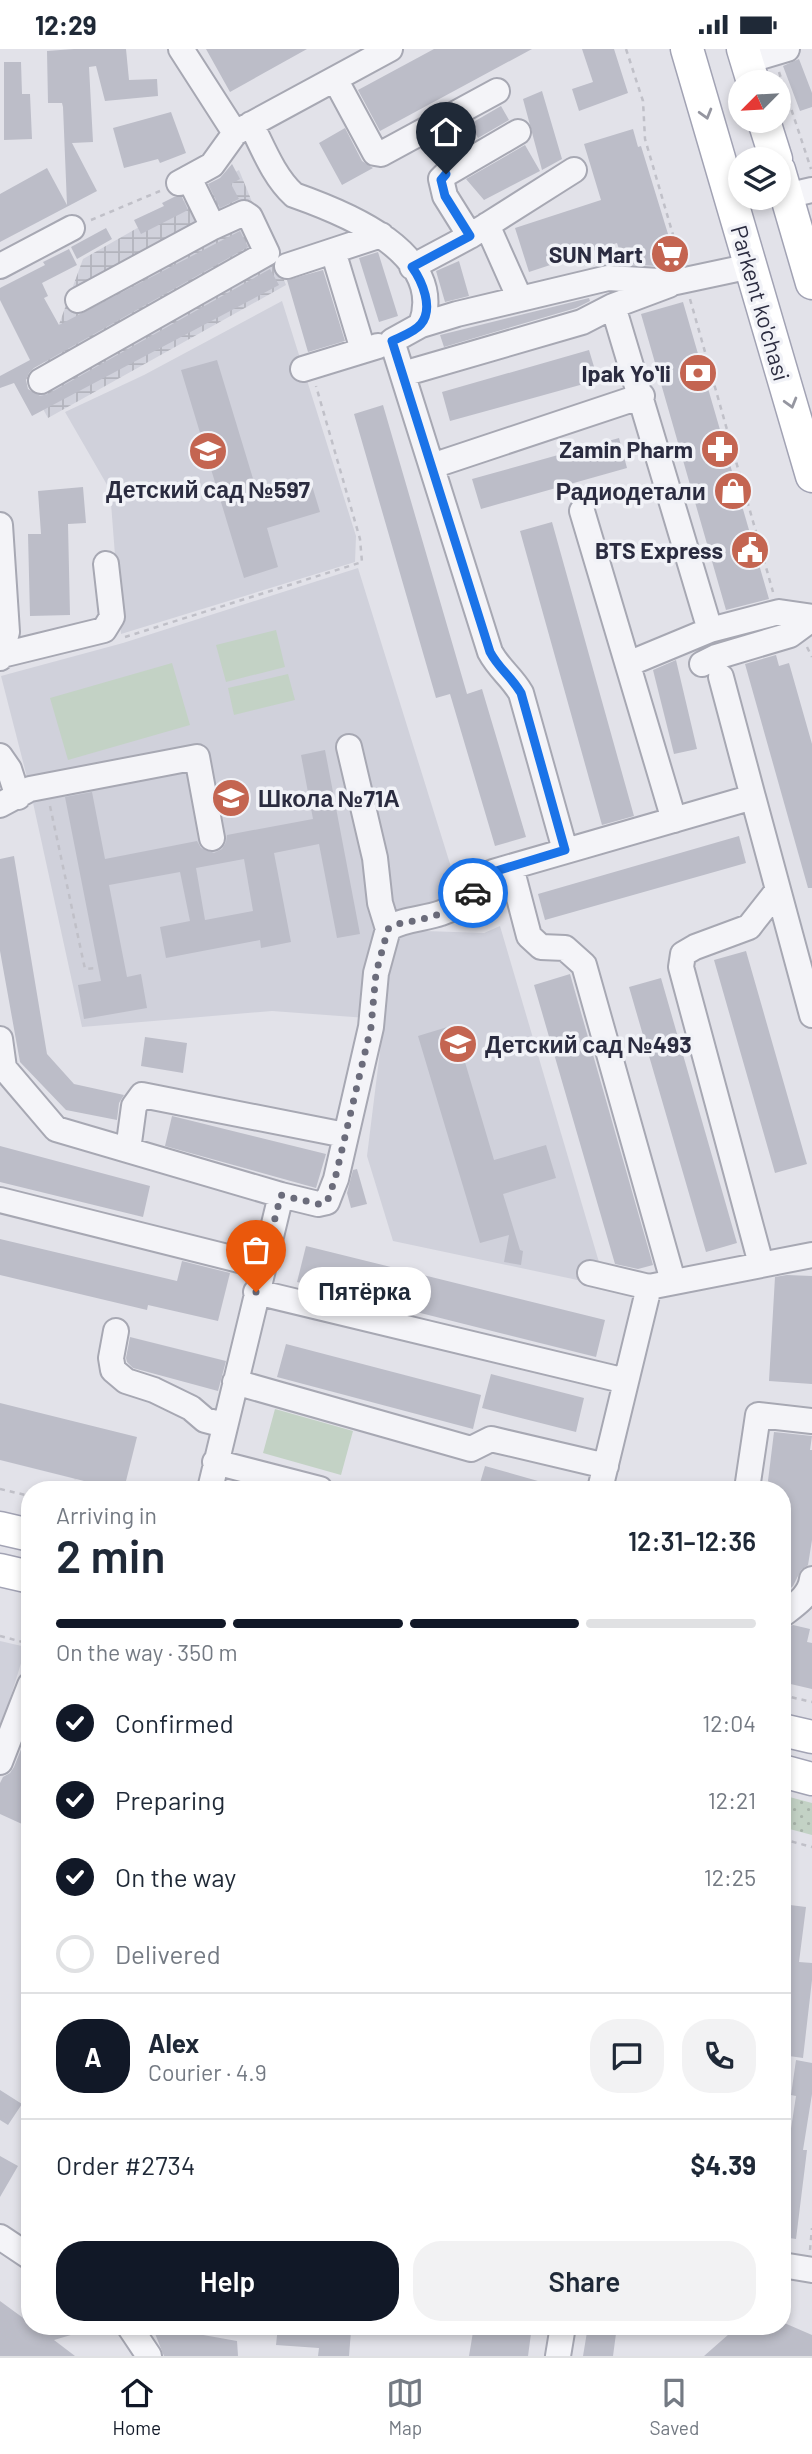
<!DOCTYPE html>
<meta charset="utf-8">
<style>
:root{--surface:#fff;--page:#f2f2f3;--text:#1f2937;--muted:#747a83;--line:#e0e1e3;--accent:#111827}
body{margin:0;font-family:Barlow,sans-serif;background:var(--page);color:var(--text);height:100vh;display:flex;flex-direction:column;font-size:26px;white-space:nowrap}
*{box-sizing:border-box;margin:0}
p{font-size:23px;color:var(--muted)}
.icon{flex:none;width:38px;height:38px;fill:none;stroke:currentColor;stroke-width:2;stroke-linecap:round;stroke-linejoin:round}
.map{position:relative;flex:1;overflow:hidden}
.sheet{position:absolute;left:21px;top:1432px;width:770px;height:854px;display:flex;flex-direction:column;background:var(--surface);border-radius:28px;box-shadow:0 4px 10px #0003}
.sheet>*{flex:none}
.needle{width:46px;rotate:246deg}
.tools{position:absolute;left:728px;top:21px;display:grid;gap:14px}
.tools a{display:grid;place-items:center;width:63px;height:63px;border-radius:50%;background:var(--surface);box-shadow:0 4px 10px #0003;font-size:35px}
.pin{position:absolute;display:grid;place-items:center;width:60px;height:60px;color:#fff;margin:-72px -30px;border-radius:50% 50% 50% 0;rotate:-45deg;box-shadow:0 0 7px #0007}
.pin .icon{rotate:45deg}
.courier{position:absolute;display:grid;place-items:center;width:70px;height:70px;margin:-35px;border:5px solid #1a73e8;border-radius:50%;background:#fff;color:#222;box-shadow:0 2px 9px #0007}
.bubble{position:absolute;height:49px;border-radius:24px;background:var(--surface);box-shadow:0 4px 10px #0003;font-size:23px;font-weight:600;line-height:49px;text-align:center}
.headline em{font-style:normal;font-weight:600}
.headline div{display:flex;flex-direction:column-reverse}
.headline{display:flex;align-items:center;justify-content:space-between;height:119px;padding:0 35px}
h1{font-size:46px;font-weight:600;line-height:52px}
.bar{display:grid;grid-template-columns:repeat(4,1fr);gap:10px 7px;align-content:center;height:84px;padding:0 35px}
.bar i{height:9px;border-radius:5px;background:var(--line)}
.bar .selected{background:var(--accent)}
.bar p{grid-column:span 4}
.line{display:flex;align-items:center;gap:18px;padding:0 35px;border-top:2px solid var(--line)}
.line div{flex:1}
.round{display:grid;place-items:center;flex:none;width:74px;height:74px;border-radius:28px;background:var(--page)}
ol{padding:0 35px;list-style:none}
li{display:flex;align-items:center;gap:21px;height:77px}
li p{margin-inline-start:auto}
li .icon{padding:7px;border-radius:50%;background:var(--accent);color:#fff;stroke-width:4}
li:last-child{color:var(--muted)}
li i{width:38px;height:38px;border:4px solid var(--line);border-radius:50%}
.button{display:flex;gap:14px;margin-top:auto;padding:14px 35px}
.button a{flex:1;height:80px;border-radius:28px;background:var(--accent);color:#fff;font-size:28px;font-weight:600;line-height:80px;text-align:center}
.button a+a{background:var(--page);color:var(--text)}
.status{display:flex;justify-content:space-between;align-items:center;height:49px;padding:0 35px;background:var(--surface);direction:ltr}
.status svg{height:19px;fill:currentColor}
.menu{display:flex;justify-content:space-around;align-items:center;height:98px;border-top:2px solid var(--line);background:var(--surface);font-size:19px;color:var(--muted)}
.menu a{display:grid;justify-items:center;gap:4px}
.menu .selected{color:var(--accent)}
.map>svg:first-child{display:block}
</style>
<div class="status"><b>12:29</b><svg viewBox="0 0 49 12"><path d="M0 12V9h3v3zM5 12V6h3v6zM10 12V3h3v9zM15 12V0h3v12zM26 1h20v11H26zM47 4h2v5h-2z"/></svg></div>
<div class="map">
<svg width="812" height="2307" viewBox="0 0 812 2307">
<defs>
<pattern id="industrial-grid" width="8" height="8" patternUnits="userSpaceOnUse" patternTransform="scale(1.75)"><rect width="8" height="8" fill="#d0d1db"/><path d="M0 4h8M4 0v8" fill="none" stroke="#b3b4bd"/></pattern>
<pattern id="grass-dots" width="8" height="8" patternUnits="userSpaceOnUse" patternTransform="scale(1.75)"><rect width="8" height="8" fill="#c3d2c5"/><path d="M2 2h.1M6 6h.1" fill="none" stroke="#a8b4aa" stroke-width="1.8" stroke-linecap="round"/></pattern>
</defs>
<rect width="100%" height="100%" fill="#e2e2e9"/>
<!-- built -->
<path fill="#d0d1db" d="M282,252L356,487L355,513L121,585L110,441L65,363L144,326Z
M358,519L460,847L378,871L367,969L272,962L82,978L30,740L1,627L123,594Z
M500,877L606,1237L393,1192L367,1107L395,881L484,884Z
M0,1592L26,1598L0,1682Z"/>
<!-- industrial -->
<path fill="url(#industrial-grid)" d="M239,121L286,236L48,369L25,327L44,316L83,210Z"/>
<!-- grass -->
<path fill="url(#grass-dots)" d="M782,1746L812,1754V1786L782,1778Z"/>
<!-- park -->
<path fill="#c3d2c5" d="M276,581L285,618L226,633L216,596Z
M172,614L190,676L68,711L50,649Z
M288,625L295,651L234,666L228,639Z
M275,1360L353,1382L341,1426L263,1404Z"/>
<!-- building -->
<path fill="#bcbdc8" fill-rule="evenodd" d="M74,0H126L129,31L157,30L158,47L105,52L96,17L89,18L93,93L72,94L97,142L0,193V145L47,119L67,156L63,58L62,54H48L47,2Z
M206,0H307L230,43Z
M434,0H532L380,82L358,41Z
M582,0H614L628,44L579,62L572,40L593,33Z
M799,10L812,44V58L800,62L783,17Z
M4,13H21L22,45H30L32,90L4,91Z
M542,42L562,110L542,121L523,50Z
M501,57L509,71L478,89L470,75Z
M171,63L186,104L160,114L158,110L124,119L113,79Z
M345,79L362,112L373,119L342,136L319,94Z
M633,80L638,98L641,97L676,211L656,217L624,215L617,194L529,223L515,179L601,151L584,95Z
M525,96L540,122L484,151L466,130Z
M232,115L240,130L231,135L239,150L220,159L208,135L220,129Z
M174,148H182L188,161L141,185L134,171L164,157L162,154Z
M106,179L112,190L77,210L71,198Z
M240,182L248,198L34,319L29,324L26,331L28,340L40,347L48,345L270,220L279,236L32,367L14,334L0,339V327L30,311L0,251V239L45,216L43,213L69,200L77,216L42,234L48,247L44,249L59,276Z
M378,203L398,267L379,273L359,209Z
M459,212L469,247L445,253L436,222Z
M323,221L345,292L308,303L287,231Z
M589,249L590,252L576,259L444,298L440,286Z
M683,253L769,550L726,561L641,265Z
M589,301L598,331L450,372L442,343Z
M217,311L258,446L310,430L320,463L267,479L278,518L244,529L181,321Z
M383,356L467,645L482,640L526,788L495,797L450,645L436,649L354,365Z
M619,389L627,419L481,460L472,430Z
M83,438L86,474L68,475L70,566L30,567L28,485H41L38,442Z
M552,473L634,767L602,776L520,482Z
M776,606L779,617L789,614L812,695V839H808L745,615Z
M676,611L697,700L674,705L653,621Z
M325,701L360,885L337,889L319,795L274,804L291,893L261,899L260,891L166,909L160,878L190,872L180,823L109,836L127,928L141,925L147,959L84,970L78,936L101,932L65,748L92,743L105,810L197,792L201,799L214,804L222,800L226,793L227,786L313,770L301,706ZM244,810L253,862L205,871L196,819Z
M739,787L746,814L545,871L538,845Z
M14,807L47,1005L74,1035L124,1046L119,1054L117,1071L66,1061L20,1013L0,902V810Z
M746,902L807,1115L775,1124L714,911Z
M570,925L653,1216L638,1220L615,1215L534,936Z
M661,929L737,1194L706,1203L629,938Z
M454,976L494,1111L546,1096L556,1129L503,1145L520,1201L523,1202L521,1216L504,1213L509,1186L480,1194L418,987Z
M145,988L187,994L183,1024L141,1017Z
M172,1067L326,1105L316,1139L165,1097Z
M0,1097L150,1137L143,1168L0,1133Z
M357,1120L367,1155L351,1159L347,1144L353,1121Z
M0,1190L177,1232L182,1212L230,1224L218,1272L148,1256L147,1261L0,1226Z
M306,1197L605,1271L596,1308L297,1233Z
M787,1226L812,1227V1335L769,1332L775,1228Z
M130,1288L226,1312L218,1342L133,1319L127,1313L126,1309Z
M286,1295L481,1346L473,1380L277,1328Z
M491,1325L584,1349L576,1383L482,1359Z
M0,1354L137,1388L124,1440H116L0,1411Z
M774,1383L812,1387L810,1401H812V1491L808,1516L801,1521L793,1537L782,1547V1440H767Z
M485,1417L552,1436V1440H500L480,1434Z
M793,1576L810,1580L807,1593L812,1594V1640L782,1633V1581Z
M30,1678V1759L22,1775L0,1765V1734L3,1728L10,1724L14,1718Z
M782,1855L806,1858L799,1913L812,1914V1931L803,2009L782,2006Z
M796,2011L812,2014V2045L803,2101H807L796,2190L782,2188V2098L788,2099L796,2047L791,2046Z
M0,2041L22,2055L8,2076L0,2071Z
M0,2107L18,2117L0,2148Z
M0,2252L30,2274V2277H90L91,2280L54,2291L75,2307H0Z
M782,2273L812,2286V2307H704L729,2285L713,2277H782Z
M152,2277H173L175,2281L237,2292L238,2307H164Z
M278,2277H312L351,2282L349,2307H318L319,2299L276,2296Z
M474,2277H532L528,2307H469Z
M588,2277H617L613,2307H583Z"/>
<g fill="none" stroke-linecap="round" stroke-linejoin="round">
<defs>
<path id="minor" d="M181,0L235,84
M747,12L787,0
M335,30L375,104L381,105L497,42
M251,75C263,99 274,128 294,146C345,164 448,204 421,276
M189,129L213,178
M179,134L212,116L235,84L390,0
M786,147L812,141
M487,176L520,250
M470,187L445,147L441,130L446,125L518,83
M333,202L363,301
M0,217L72,179
M287,217L381,186
M412,218L470,187L574,121
M669,236L613,257L710,581
M303,320L378,297
M403,325L582,273L613,257
M41,332L267,204L250,168L244,164L213,178L78,251
M432,417L642,347
M582,462L674,771
M2,606L104,581L112,568L106,515
M0,609L7,583L0,476
M628,615L710,581L779,563L812,568
M702,615L716,608L790,586L812,570
M349,698L375,809L380,854L388,880
M0,707L9,720L18,748
M753,748L812,966
M0,756L30,740L197,708L212,789
M565,801L521,644C511,627 499,620 490,603L392,292L421,276L457,265L608,229L676,233L751,217
M511,818L529,887L541,898L565,899L584,916L673,1232
M0,990L4,1019L56,1080L281,1146L318,1155L327,1153L336,1130L371,978L376,924L388,880C401,870 425,870 441,864C464,857 478,840 493,823L753,748L721,628
M128,1101L134,1057L142,1046L345,1086
M0,1151L263,1217
M761,1215L681,918L683,905L695,898L749,878L778,841
M590,1224L649,1238
M256,1243L626,1332
M116,1282L111,1309L113,1321L126,1332L154,1341L191,1359L205,1371L224,1376
M235,1333L471,1400L491,1390L606,1417
M215,1413L320,1440
M210,1440L281,1146
M600,1440L649,1238L812,1206
M747,1440L758,1366L812,1372
M782,1566C795,1556 810,1547 812,1530
M0,1713L30,1636
M0,2188L30,2208
M782,2216L812,2221
M129,2277L149,2307
M558,2307L563,2277"/>
<path id="major" d="M687,0L812,427
M743,0L753,33
M764,72L776,110
M779,121L812,234
M0,1479L30,1486
M0,1521L30,1528
M782,1681L812,1688
M782,1722L812,1730"/>
</defs>
<!-- minor casing -->
<use href="#minor" stroke="#a7a8b3" stroke-width="28"/>
<!-- major casing -->
<use href="#major" stroke="#a2a3b4" stroke-width="35"/>
<!-- path -->
<path stroke="#c0c0c8" stroke-width="2.5" stroke-dasharray="5 5" stroke-linecap="butt" d="M626,0L643,52L645,90L681,213
M779,23L811,120
M91,171L160,142
M690,250L773,543
M125,588L362,513L360,490L316,337
M807,598L812,608
M50,757L85,920L98,919
M73,1438L84,1440
M0,1440L30,1447
M73,1440L75,1430
M101,1440L102,1437
M0,1587L30,1595
M782,1646L812,1653
M782,1790L812,1798
M810,2201L812,2179"/>
<!-- minor -->
<use href="#minor" stroke="#f4f4f8" stroke-width="24"/>
<!-- major -->
<use href="#major" stroke="#fff" stroke-width="32"/>
</g>
<!-- one-way arrows -->
<defs><path id="oneway-chevron" d="M-2-3.5L2.5 0L-2 3.5" fill="none" stroke-width="1.6" stroke-linecap="round" stroke-linejoin="round" transform="scale(1.75)"/></defs>
<g stroke="#9596a0">
<use href="#oneway-chevron" transform="translate(706 65) rotate(74)"/>
<use href="#oneway-chevron" transform="translate(791 354) rotate(74)"/>
</g>
<g fill="none" stroke-linecap="round" stroke-linejoin="round">
<!-- done -->
<path stroke="#6b6c7b" stroke-width="7" stroke-dasharray="0 12.6" d="M256,1243L281,1146L318,1155L327,1153L335,1130L371,978L376,924L388,880C395,874 404,874 414,872C435,867 458,861 473,844"/>
<!-- route -->
<path stroke="#1a73e8" stroke-width="9" d="M446,125L441,131L445,147L470,187L412,218C422,232 434,259 421,275C415,283 400,288 392,292L490,603C499,620 511,627 521,644L565,801L493,823L473,844"/>
</g>
<!-- icons -->
<defs>
<symbol id="supermarket-disc" viewBox="-11 -11 22 22"><circle r="9.5" fill="#c46551" stroke="#f1f2f7"/><path d="M-6-5.5h2.5l.6 2H6L4.5 2H-2.5L-4.4-4H-6ZM-1.5 3.2a1.3 1.3 0 1 0 .1 0ZM3 3.2a1.3 1.3 0 1 0 .1 0Z" fill="#fff"/></symbol>
<symbol id="bank-disc" viewBox="-11 -11 22 22"><circle r="9.5" fill="#c46551" stroke="#f1f2f7"/><path d="M-6-4H6V4H-6ZM0-2.3a2.3 2.3 0 1 0 0 4.6a2.3 2.3 0 1 0 0-4.6Z" fill="#fff"/></symbol>
<symbol id="pharmacy-disc" viewBox="-11 -11 22 22"><circle r="9.5" fill="#c46551" stroke="#f1f2f7"/><path d="M-2-6h4v4h4v4h-4v4h-4v-4h-4v-4h4Z" fill="#fff"/></symbol>
<symbol id="school-disc" viewBox="-11 -11 22 22"><circle r="9.5" fill="#c46551" stroke="#f1f2f7"/><path d="M0-5L7-2L0 1L-7-2ZM-4 1L0 2.5L4 1V4Q0 6-4 4Z" fill="#fff"/></symbol>
<symbol id="shop-disc" viewBox="-11 -11 22 22"><circle r="9.5" fill="#c46551" stroke="#f1f2f7"/><path d="M-5-2.5h2.3a2.7 3.5 0 0 1 5.4 0H5L5.5 6h-11ZM-1.5-2.5h3a1.5 2.3 0 0 0-3 0Z" fill="#fff"/></symbol>
<symbol id="civic-disc" viewBox="-11 -11 22 22"><circle r="9.5" fill="#c46551" stroke="#f1f2f7"/><path d="M-.6-6.5H3V-4.5H.6V-3L4-1V1h2V6H-6V1h2V-1L-.6-3ZM-1.2 2.5V6h2.4V2.5Z" fill="#fff"/></symbol>
</defs>
<g fill-rule="evenodd">
<use href="#supermarket-disc" x="648" y="183" width="44" height="44"/>
<use href="#bank-disc" x="676" y="302" width="44" height="44"/>
<use href="#pharmacy-disc" x="698" y="378" width="44" height="44"/>
<use href="#school-disc" x="186" y="380" width="44" height="44"/>
<use href="#shop-disc" x="711" y="420" width="44" height="44"/>
<use href="#civic-disc" x="728" y="479" width="44" height="44"/>
<use href="#school-disc" x="209" y="727" width="44" height="44"/>
<use href="#school-disc" x="436" y="973" width="44" height="44"/>
</g>
<g text-anchor="middle" dominant-baseline="central" stroke-width="7" stroke-linejoin="round" paint-order="stroke">
<!-- poi labels -->
<g font-size="23" font-weight="bold" fill="#2b2c40" stroke="#f1f2f7" text-anchor="end">
<text x="643" y="205">SUN Mart</text>
<text x="671" y="324">Ipak Yoʻli</text>
<text x="693" y="400">Zamin Pharm</text>
<text x="208" y="440" text-anchor="middle">Детский сад №597</text>
<text x="706" y="442">Радиодетали</text>
<text x="723" y="501">BTS Express</text>
<text x="258" y="749" text-anchor="start">Школа №71А</text>
<text x="485" y="995" text-anchor="start">Детский сад №493</text>
</g>
<!-- street labels -->
<g font-size="23" fill="#2b2c40" stroke="#f1f2f7">
<text transform="translate(761 254) rotate(74)">Parkent ko'chasi</text>
</g>
</g>
</svg>
<div class="tools">
<a><svg class="needle" viewBox="-14 -14 28 28"><path d="M0-13l5 13h-10z" fill="#e53935"/><path d="M0 13l5-13h-10z" fill="#747a83"/></svg></a>
<a><svg class="icon" aria-label="layers" viewBox="0 0 24 24"><path d="M12 4l9 5-9 5-9-5zM3 14l9 5 9-5"/></svg></a>
</div>
<div class="pin" style="left:256px;top:1243px;background:#ea580c"><svg class="icon" aria-label="bag" viewBox="0 0 24 24"><path d="M5 8h14l-1 12H6zM9 8a3 3 0 0 1 6 0"/></svg></div>
<div class="pin" style="left:446px;top:125px;background:#1f2937"><svg class="icon" aria-label="home" viewBox="0 0 24 24"><path d="M3 11l9-7 9 7M6 9v11h12V9"/></svg></div>
<div class="courier" style="left:473px;top:844px"><svg class="icon" aria-label="car" viewBox="0 0 24 24"><path d="M5 17H2v-5l4-1 3-4h7l3 4 3 1v5h-3M9 17h6M6 11h13"/><circle cx="7" cy="17" r="2"/><circle cx="17" cy="17" r="2"/></svg></div>
<div class="bubble" style="left:298px;top:1218px;width:133px">Пятёрка</div>
<section class="sheet">
<div class="headline"><div><h1>2 min</h1><p>Arriving in</p></div><em>12:31–12:36</em></div>
<div class="bar"><i class="selected"></i><i class="selected"></i><i class="selected"></i><i></i><p>On the way · 350 m</p></div>
<ol>
<li><svg class="icon" aria-label="check" viewBox="0 0 24 24"><path d="M5 12l5 5 9-10"/></svg>Confirmed<p>12:04</p></li>
<li><svg class="icon" aria-label="check" viewBox="0 0 24 24"><path d="M5 12l5 5 9-10"/></svg>Preparing<p>12:21</p></li>
<li><svg class="icon" aria-label="check" viewBox="0 0 24 24"><path d="M5 12l5 5 9-10"/></svg>On the way<p>12:25</p></li>
<li><i></i>Delivered</li>
</ol>
<div class="line" style="height:126px"><b class="round" style="background:var(--accent);color:#fff">A</b><div><b>Alex</b><p>Courier · 4.9</p></div><a class="round"><svg class="icon" aria-label="chat" viewBox="0 0 24 24"><path d="M4 5h16v11H9l-5 4z"/></svg></a><a class="round"><svg class="icon" aria-label="phone" viewBox="0 0 24 24"><path d="M5 4h4l2 5-3 2q2 4 5 5l2-3 5 2v4C11 20 4 13 5 4z"/></svg></a></div>
<div class="line" style="height:91px"><div>Order #2734</div><b>$4.39</b></div>
<div class="button"><a>Help</a><a>Share</a></div>
</section>
</div>
<nav class="menu">
<a class="selected"><svg class="icon" aria-label="home" viewBox="0 0 24 24"><path d="M3 11l9-7 9 7M6 9v11h12V9"/></svg>Home</a>
<a><svg class="icon" aria-label="map" viewBox="0 0 24 24"><path d="M3 6l6-2 6 2 6-2v14l-6 2-6-2-6 2zM9 4v14M15 6v14"/></svg>Map</a>
<a><svg class="icon" aria-label="saved" viewBox="0 0 24 24"><path d="M7 4h10v16l-5-4-5 4z"/></svg>Saved</a>
</nav>
